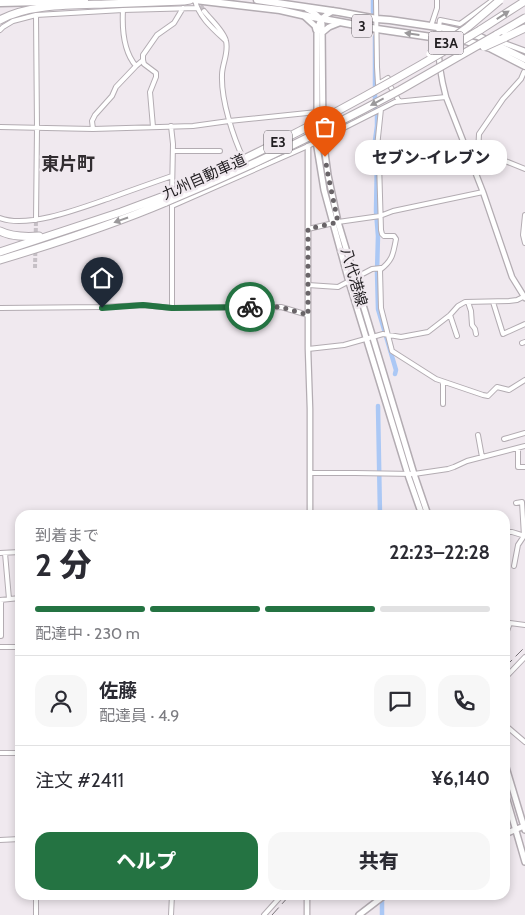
<!DOCTYPE html>
<html lang="ja">
<meta charset="utf-8">
<style>
:root{--surface:#fff;--page:#f7f7f7;--text:#2b2b33;--muted:#7c7c81;--line:#e1e1e2;--accent:#247342}
body{margin:0;font-family:Cabin,"Noto Sans JP",sans-serif;background:var(--page);color:var(--text);height:100vh;display:flex;flex-direction:column;font-size:19px;white-space:nowrap}
*{box-sizing:border-box;margin:0}
p{font-size:16px;color:var(--muted)}
.icon{flex:none;width:28px;height:28px;fill:none;stroke:currentColor;stroke-width:2;stroke-linecap:round;stroke-linejoin:round}
.map{position:relative;flex:1;overflow:hidden}
.panel{position:absolute;left:15px;top:510px;width:495px;height:390px;display:flex;flex-direction:column;background:var(--surface);border-radius:15px;box-shadow:0 2px 8px #0003}
.panel>*{flex:none}
.pin{position:absolute;display:grid;place-items:center;width:42px;height:42px;color:#fff;margin:-51px -21px;border-radius:50% 50% 50% 0;rotate:-45deg;box-shadow:0 0 5px #0007}
.pin .icon{rotate:45deg}
.courier{position:absolute;display:grid;place-items:center;width:50px;height:50px;margin:-25px;border:4px solid #247342;border-radius:50%;background:#fff;color:#222;box-shadow:0 1px 6px #0007}
.bubble{position:absolute;height:35px;border-radius:15px;background:var(--surface);box-shadow:0 2px 8px #0003;font-size:16px;font-weight:800;line-height:35px;text-align:center}
.overview em{font-style:normal;font-weight:800}
.overview div{display:flex;flex-direction:column-reverse}
.overview{display:flex;align-items:center;justify-content:space-between;height:85px;padding:0 20px}
h1{font-size:32px;font-weight:800;line-height:38px}
.bar{display:grid;grid-template-columns:repeat(4,1fr);gap:8px 5px;align-content:center;height:60px;padding:0 20px}
.bar i{height:6px;border-radius:4px;background:var(--line)}
.bar .current{background:var(--accent)}
.bar p{grid-column:span 4}
.line{display:flex;align-items:center;gap:12px;padding:0 20px;border-top:1px solid var(--line)}
.line div{flex:1}
.round{display:grid;place-items:center;flex:none;width:52px;height:52px;border-radius:15px;background:var(--page)}
.action{display:flex;gap:10px;margin-top:auto;padding:10px 20px}
.action a{flex:1;height:58px;border-radius:15px;background:var(--accent);color:#fff;font-size:20px;font-weight:800;line-height:58px;text-align:center}
.action a+a{background:var(--page);color:var(--text)}
.map>svg:first-child{display:block}
</style>
<div class="map">
<svg width="525" height="915" viewBox="0 0 525 915">
<rect width="100%" height="100%" fill="#f0e9ef"/>
<g fill="none" stroke-linecap="round" stroke-linejoin="round">
<!-- canal -->
<path stroke="#abc8f5" stroke-width="4.5" d="M373,0V12
M375,37V108
M377,114V126L374,148L377,159L376,211L378,236L377,272L378,309L396,370L395,374
M378,406L380,515
M382,915V896"/>
<!-- minor-tunnel -->
<path stroke="#c6c0c6" stroke-width="4" stroke-dasharray="4 2" stroke-linecap="butt" d="M198,0L204,11
M35,268L36,220"/>
<defs>
<path id="minor" d="M195,0C198,16 213,29 225,40
M376,0L377,67L378,84L388,78L390,86L399,101
M123,10C122,28 123,51 136,66
M204,11C210,19 224,31 226,41C229,53 222,64 222,75C221,100 233,137 244,160
M36,15L37,128L36,220
M431,26L437,8V0
M439,27L440,20L460,24L493,0
M0,30L3,27L13,21L36,15L123,10L197,8
M381,109L377,147L379,162L381,230L382,234L384,236H394L396,239C393,254 393,260 380,270L381,308L392,351L436,379L483,395L488,396L497,387L509,390L525,380
M171,126L173,144L172,193
M0,127L93,129L193,126L229,121L317,112
M153,127L150,92L156,77V73L144,64L143,60V55L157,35L174,23L183,8
M93,129L92,121L95,115L112,96L116,87L136,66L143,60
M173,151H220
M478,153L488,154L525,169
M472,160L478,153L479,134L503,99L521,79L524,72
M172,205V308
M172,206L308,146L395,102L446,97
M525,215L523,235L525,243
M0,218C29,229 84,207 113,197C132,190 152,183 172,176
M308,229L338,222L380,216L393,211L483,192
M308,285L338,287L372,269L381,268
M468,302L471,311L472,325L475,329L476,334
M493,302L503,334L525,324
M0,308L102,307L143,305L172,308L281,307L308,315
M450,315L457,336
M522,343L525,342
M308,349L344,345L383,334L401,337L428,332L450,315L458,306L465,302L509,301L517,300L525,296
M443,404V382
M478,435L482,457
M504,439L525,433
M518,448V467H525
M310,473H355L414,474L448,469L454,467L467,461L525,446
M505,532H512L525,536
M0,553L20,552
M5,553L9,599
M514,566L518,545L524,536L522,502L516,503
M0,600L20,598
M505,630L507,631L510,623L525,625
M1,636V600
M0,647H20
M505,682L506,677L525,657
M505,725L525,742
M0,753H20
M0,840L20,839
M36,895V915
M171,915L172,895
M264,915L282,895"/>
<path id="tertiary" d="M439,27C437,49 440,75 446,97L483,192L512,277L525,298
M498,41L525,51
M308,146V349L310,409V515
M307,915V895"/>
<path id="secondary" d="M307,9C315,13 320,16 322,24L323,138L328,175L338,222L414,474L428,515
M333,11C323,16 318,21 317,33V147L324,190L349,282L409,478L422,515
M304,16L315,26L316,30
M323,32L329,27L339,23
M505,764L525,830
M505,793L525,862
M505,834L524,826
M359,915L385,895"/>
<path id="trunk" d="M195,0L280,10L302,15L377,29L438,38L466,41L490,48L525,66
M257,0L339,12L377,19L390,20L444,28L478,36L525,59
M0,3L85,1"/>
<path id="motorway" d="M0,20C28,4 74,5 106,4C132,3 158,2 184,1L190,0
M480,30L525,1
M496,35L525,18
M504,38L525,28
M0,231C12,237 25,237 39,236
M0,252L121,212L164,196
M0,260C56,243 112,225 166,202"/>
</defs>
<!-- minor casing -->
<use href="#minor" stroke="#b3acb2" stroke-width="6"/>
<!-- tertiary casing -->
<use href="#tertiary" stroke="#b3acb2" stroke-width="7"/>
<!-- secondary casing -->
<use href="#secondary" stroke="#b3acb2" stroke-width="8"/>
<!-- trunk casing -->
<use href="#trunk" stroke="#b3acb2" stroke-width="9"/>
<!-- motorway casing -->
<use href="#motorway" stroke="#b3acb2" stroke-width="9"/>
<!-- minor -->
<use href="#minor" stroke="#fff" stroke-width="4"/>
<!-- tertiary -->
<use href="#tertiary" stroke="#fff" stroke-width="4.5"/>
<!-- secondary -->
<use href="#secondary" stroke="#fff" stroke-width="5"/>
<!-- trunk -->
<use href="#trunk" stroke="#fff" stroke-width="6"/>
<!-- motorway -->
<use href="#motorway" stroke="#fff" stroke-width="7"/>
<!-- rail -->
<path stroke="#787378" stroke-width="1" stroke-dasharray="10 5" stroke-linecap="butt" d="M505,667L525,647
M272,915L290,895"/>
<defs>
<path id="motorway-bridge" d="M484,47L504,38
M430,54L468,27L500,0
M164,196C274,148 378,91 480,30
M166,202C246,169 324,131 400,90C432,72 464,53 496,35"/>
</defs>
<!-- motorway-bridge casing -->
<use href="#motorway-bridge" stroke="#b3acb2" stroke-width="9" stroke-linecap="butt"/>
<!-- motorway-bridge -->
<use href="#motorway-bridge" stroke="#fff" stroke-width="7"/>
</g>
<!-- one-way arrows -->
<defs><path id="oneway-solid" d="M-6-.8H1V-3.2L6.5 0L1 3.2V.8H-6Z" transform="scale(1.25)"/></defs>
<g fill="#9b999b">
<use href="#oneway-solid" transform="translate(503 15) rotate(-33)"/>
<use href="#oneway-solid" transform="translate(412 34) rotate(-172)"/>
<use href="#oneway-solid" transform="translate(377 102) rotate(152)"/>
<use href="#oneway-solid" transform="translate(121 220) rotate(161)"/>
</g>
<g fill="none" stroke-linecap="round" stroke-linejoin="round">
<!-- done -->
<path stroke="#696468" stroke-width="5" stroke-dasharray="0 9" d="M250,307H281L308,315V229L338,222L328,175L325,157"/>
<!-- route -->
<path stroke="#247342" stroke-width="6" d="M102,308L143,305L172,308L250,307"/>
</g>
<g text-anchor="middle" dominant-baseline="central" stroke-width="5" stroke-linejoin="round" paint-order="stroke">
<!-- shield labels -->
<g fill="#f0e9ef" stroke="#5e5a5e" stroke-width="1">
<rect x="352" y="14.5" width="20" height="23" rx="4"/>
<rect x="428.5" y="31.5" width="35" height="23" rx="4"/>
<rect x="264" y="130.5" width="28" height="23" rx="4"/>
</g>
<g font-size="14" font-weight="bold" fill="#201d20">
<text x="362" y="26">3</text>
<text x="446" y="43">E3A</text>
<text x="278" y="142">E3</text>
</g>
<!-- street labels -->
<g font-size="15" fill="#201d20" stroke="#f0e9ef">
<text transform="translate(204 177) rotate(-24)">九州自動車道</text>
<text transform="translate(354 277) rotate(74)">八代港線</text>
</g>
<!-- quarter labels -->
<g font-size="18" font-weight="bold" fill="#322d31" stroke="#f0e9ef">
<text x="68" y="164">東片町</text>
</g>
</g>
</svg>
<div class="pin" style="left:325px;top:157px;background:#ea580c"><svg class="icon" aria-label="bag" viewBox="0 0 24 24"><path d="M5 8h14l-1 12H6zM9 8a3 3 0 0 1 6 0"/></svg></div>
<div class="pin" style="left:102px;top:308px;background:#1f2937"><svg class="icon" aria-label="home" viewBox="0 0 24 24"><path d="M3 11l9-7 9 7M6 9v11h12V9"/></svg></div>
<div class="courier" style="left:250px;top:307px"><svg class="icon" aria-label="bike" viewBox="0 0 24 24"><circle cx="6" cy="16" r="4"/><circle cx="18" cy="16" r="4"/><path d="M6 16l4-8h5l3 8M10 8l3 8H6M13 5h3"/></svg></div>
<div class="bubble" style="left:355px;top:140px;width:152px">セブン-イレブン</div>
<section class="panel">
<div class="overview"><div><h1>2 分</h1><p>到着まで</p></div><em>22:23–22:28</em></div>
<div class="bar"><i class="current"></i><i class="current"></i><i class="current"></i><i></i><p>配達中 · 230 m</p></div>
<div class="line" style="height:90px"><a class="round"><svg class="icon" aria-label="person" viewBox="0 0 24 24"><circle cx="12" cy="8" r="4"/><path d="M4 21q1-7 8-7t8 7"/></svg></a><div><b>佐藤</b><p>配達員 · 4.9</p></div><a class="round"><svg class="icon" aria-label="chat" viewBox="0 0 24 24"><path d="M4 5h16v11H9l-5 4z"/></svg></a><a class="round"><svg class="icon" aria-label="phone" viewBox="0 0 24 24"><path d="M5 4h4l2 5-3 2q2 4 5 5l2-3 5 2v4C11 20 4 13 5 4z"/></svg></a></div>
<div class="line" style="height:65px"><div>注文 #2411</div><b>¥6,140</b></div>
<div class="action"><a>ヘルプ</a><a>共有</a></div>
</section>
</div>
